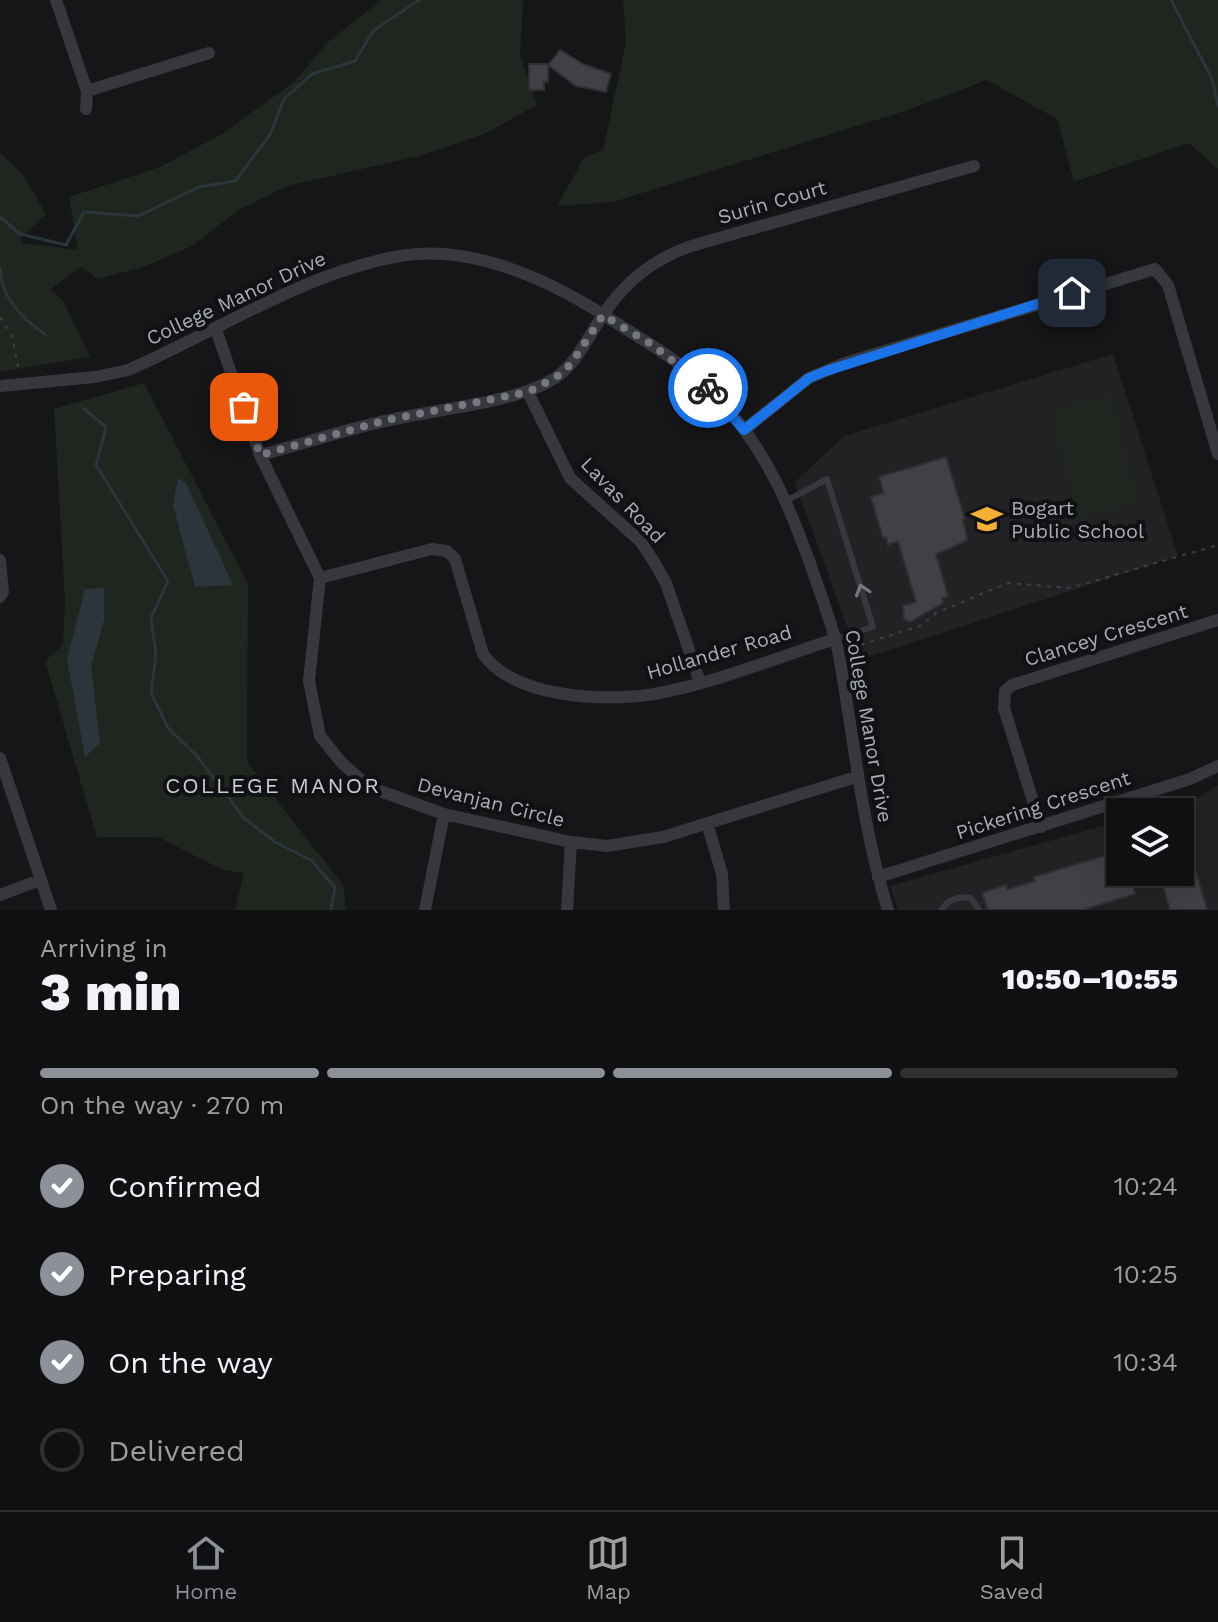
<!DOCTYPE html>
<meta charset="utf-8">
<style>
:root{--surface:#101012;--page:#1e1e20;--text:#f1f3f6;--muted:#9c9d9f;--line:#303032;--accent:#8c9099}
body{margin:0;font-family:"Work Sans",sans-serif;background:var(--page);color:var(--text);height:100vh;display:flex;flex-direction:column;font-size:30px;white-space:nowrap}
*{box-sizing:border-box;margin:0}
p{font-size:26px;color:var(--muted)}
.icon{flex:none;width:44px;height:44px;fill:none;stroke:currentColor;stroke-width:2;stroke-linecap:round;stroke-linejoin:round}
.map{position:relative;height:910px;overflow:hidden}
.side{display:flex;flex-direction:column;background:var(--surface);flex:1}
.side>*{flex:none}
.controls{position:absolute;left:1106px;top:798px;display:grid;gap:16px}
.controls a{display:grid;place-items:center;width:88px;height:88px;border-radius:0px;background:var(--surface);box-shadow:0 8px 32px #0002,0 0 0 2px var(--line);font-size:40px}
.pin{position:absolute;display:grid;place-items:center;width:68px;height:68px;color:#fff;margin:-34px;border-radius:16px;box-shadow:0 4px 12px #0006}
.courier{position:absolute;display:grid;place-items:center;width:80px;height:80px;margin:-40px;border:6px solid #1a73e8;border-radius:50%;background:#fff;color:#222;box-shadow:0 2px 10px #0007}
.headline em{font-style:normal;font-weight:800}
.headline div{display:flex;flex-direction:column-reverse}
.headline{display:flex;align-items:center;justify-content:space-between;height:136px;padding:0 40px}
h1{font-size:52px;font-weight:800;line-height:60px}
.bar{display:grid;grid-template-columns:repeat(4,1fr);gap:12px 8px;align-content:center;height:96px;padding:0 40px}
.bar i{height:10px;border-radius:6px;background:var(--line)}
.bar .selected{background:var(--accent)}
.bar p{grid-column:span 4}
ol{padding:0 40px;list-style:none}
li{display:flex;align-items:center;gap:24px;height:88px}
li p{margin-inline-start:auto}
li .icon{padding:8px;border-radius:50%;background:var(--accent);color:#fff;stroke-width:4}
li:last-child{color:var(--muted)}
li i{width:44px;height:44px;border:4px solid var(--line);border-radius:50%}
.tab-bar{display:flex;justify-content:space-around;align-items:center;height:112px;border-top:2px solid var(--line);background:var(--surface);font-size:22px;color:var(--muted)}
.tab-bar a{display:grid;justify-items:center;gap:4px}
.tab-bar .selected{color:var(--accent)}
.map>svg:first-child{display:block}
</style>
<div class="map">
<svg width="1218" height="910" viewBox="0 0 1218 910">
<rect width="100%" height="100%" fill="#161618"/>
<!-- built -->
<path fill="#222225" d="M1113,354L1178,556L859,660L795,482L844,436Z
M1218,785V910H898L890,886L1120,821V872H1180V812H1153L1195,800Z"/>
<!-- green -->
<path fill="#1e261f" d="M381,0H523L520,55L537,105L484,134L419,156L287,186L239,210L192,246L146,266L98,279L81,267L51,289L64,302L90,357L0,372V153L23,175L46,214L21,238L22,243L78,250L69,197L160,167L222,134L294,82L327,43Z
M623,0H1218V169L1189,143L1074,182L1057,119L987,80L905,111L613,202L557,206L584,158L603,150L626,43Z
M144,383L248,584L247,762L343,885L346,910H235L244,873L223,870L158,837H97L45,661L63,645L65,601L54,409Z
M1110,395L1137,503L1079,518L1052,410Z"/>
<!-- water -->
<path fill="#2c353c" d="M178,478L186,483L233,585L195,587L173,505Z
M104,588V620L91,666L100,743L85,757L67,659L85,589Z"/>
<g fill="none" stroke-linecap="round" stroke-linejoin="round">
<!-- stream -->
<path stroke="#2c353c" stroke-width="3" d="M1171,0L1212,79L1218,106
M0,217L20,234L66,245L84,212L138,216L199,187L235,181L270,135L284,99L312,74L355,61L373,31L419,0
M0,268C1,298 22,319 46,335
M84,409L106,427L96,465L168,581L151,618L156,655L151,693L168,728L197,756L244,818L275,842L311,860L335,888L331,910"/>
</g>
<!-- building -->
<path fill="#404145" stroke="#303034" stroke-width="2" d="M560,50L583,64L611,74L606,92L576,86L548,65Z
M529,64H548V82H544V90H529Z
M946,457L965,519L963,520L967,538L966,541L936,554L948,596L942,598L943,603L910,622L904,619L903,606L916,602L898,541L888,545L886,537L883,538L871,497L884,493L879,477Z
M1182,826L1204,899L1208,910H1170L1159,872H1180Z
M1120,851V872H1128L1135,894L1082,910H988L982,893L1006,885L1007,890L1035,881L1034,877Z"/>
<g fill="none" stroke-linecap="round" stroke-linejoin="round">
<!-- path -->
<path stroke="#3d3f44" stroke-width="2" stroke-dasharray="4 6" stroke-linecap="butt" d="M0,317L12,336L19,371
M851,648L920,626L936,613L1008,583L1070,588L1218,545"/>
<!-- service -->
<path stroke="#37383d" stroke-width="6" d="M788,500L827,479L873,627L835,639
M942,910C947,899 960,896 971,898L979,910"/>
<!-- minor -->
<path stroke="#37383d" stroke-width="12" d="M56,0L87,91L86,109
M87,91L209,53
M216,330L260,455L320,578L309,681L320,736L342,763L369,787L444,814L571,842L607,846L663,837L856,777
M0,386L95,377L128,370C217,332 303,273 400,256C468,244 542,277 599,312C639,338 683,361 716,396C769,451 794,516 818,586C827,613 837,639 841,667C855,749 863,830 888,910
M528,392L570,478L641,542L654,562L666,583L700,682
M744,430L809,378L845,363L1155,269L1168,285L1218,454
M260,455C303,444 346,429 390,420C436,409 517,403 555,378C578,362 587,338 603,315C627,279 657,256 698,244L974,166
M0,560L3,592L0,597
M320,578L432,549L447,551L455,559L483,654C514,698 604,702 654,694C715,683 776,658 835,639
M0,758L51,910
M707,823L722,874L724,910
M1041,827L1004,708L1005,691L1012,685L1218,620
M878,877L1190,779L1218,766
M0,895L40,880
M425,910L444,814
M567,910L571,842"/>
</g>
<!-- one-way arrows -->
<defs><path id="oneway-chevron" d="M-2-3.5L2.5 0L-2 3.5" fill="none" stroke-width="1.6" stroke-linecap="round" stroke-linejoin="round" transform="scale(2)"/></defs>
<use stroke="#757881" href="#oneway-chevron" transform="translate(862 590) rotate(-107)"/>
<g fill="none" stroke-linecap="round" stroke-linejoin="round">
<!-- done -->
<path stroke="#757880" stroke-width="8" stroke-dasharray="0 14.4" d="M244,407L260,455L387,420L528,392L555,378L571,364L603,315L651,344L708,388"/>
<!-- route -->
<path stroke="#1a73e8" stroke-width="10" d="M708,388L744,430L809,378L826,371L1072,293"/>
</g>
<!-- icons -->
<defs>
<symbol id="school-bare" viewBox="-9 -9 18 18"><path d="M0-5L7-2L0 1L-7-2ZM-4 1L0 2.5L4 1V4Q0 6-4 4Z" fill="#f2b134" stroke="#111113" stroke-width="2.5" paint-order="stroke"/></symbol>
</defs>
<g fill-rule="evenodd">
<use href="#school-bare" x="965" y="497" width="44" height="44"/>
</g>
<g text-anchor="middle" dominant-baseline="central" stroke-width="8" stroke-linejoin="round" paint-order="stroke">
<!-- street labels -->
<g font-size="20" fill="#a8adb8" stroke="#111113">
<text transform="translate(772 202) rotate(-16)">Surin Court</text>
<text transform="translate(236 298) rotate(-25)">College Manor Drive</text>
<text transform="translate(623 500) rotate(46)">Lavas Road</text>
<text transform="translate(1106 635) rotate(-17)">Clancey Crescent</text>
<text transform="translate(719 652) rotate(-16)">Hollander Road</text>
<text transform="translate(869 726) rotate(80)">College Manor Drive</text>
<text transform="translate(491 802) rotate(14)">Devanjan Circle</text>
<text transform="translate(1043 805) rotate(-18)">Pickering Crescent</text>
</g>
<!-- poi labels -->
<g font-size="20" fill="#a8adb8" stroke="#111113" text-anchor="start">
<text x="1011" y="508">Bogart<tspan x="1011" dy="23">Public School</tspan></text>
</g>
<!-- neighbourhood labels -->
<g font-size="22" letter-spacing="2" fill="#c9ccd4" stroke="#111113">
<text x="273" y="785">COLLEGE MANOR</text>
</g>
</g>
</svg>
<div class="controls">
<a><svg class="icon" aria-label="layers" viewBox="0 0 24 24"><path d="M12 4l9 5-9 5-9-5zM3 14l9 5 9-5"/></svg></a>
</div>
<div class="pin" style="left:244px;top:407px;background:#ea580c"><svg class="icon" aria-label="bag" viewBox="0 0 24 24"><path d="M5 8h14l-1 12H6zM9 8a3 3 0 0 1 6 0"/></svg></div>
<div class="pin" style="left:1072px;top:293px;background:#1f2937"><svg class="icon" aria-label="home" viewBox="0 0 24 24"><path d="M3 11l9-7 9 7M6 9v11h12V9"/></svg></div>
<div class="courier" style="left:708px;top:388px"><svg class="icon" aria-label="bike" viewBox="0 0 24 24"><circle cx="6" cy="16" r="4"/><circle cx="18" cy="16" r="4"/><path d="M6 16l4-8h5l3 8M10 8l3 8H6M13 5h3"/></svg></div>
</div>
<section class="side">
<div class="headline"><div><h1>3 min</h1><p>Arriving in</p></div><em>10:50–10:55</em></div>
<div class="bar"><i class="selected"></i><i class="selected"></i><i class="selected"></i><i></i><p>On the way · 270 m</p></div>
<ol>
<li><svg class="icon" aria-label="check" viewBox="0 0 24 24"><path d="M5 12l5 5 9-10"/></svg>Confirmed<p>10:24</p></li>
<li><svg class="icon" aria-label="check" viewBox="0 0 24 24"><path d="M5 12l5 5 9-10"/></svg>Preparing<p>10:25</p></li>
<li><svg class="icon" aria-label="check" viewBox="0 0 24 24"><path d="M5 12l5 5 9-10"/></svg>On the way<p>10:34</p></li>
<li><i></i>Delivered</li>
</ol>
</section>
<nav class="tab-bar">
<a class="selected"><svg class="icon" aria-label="home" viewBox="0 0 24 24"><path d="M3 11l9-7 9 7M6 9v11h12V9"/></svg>Home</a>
<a><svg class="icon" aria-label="map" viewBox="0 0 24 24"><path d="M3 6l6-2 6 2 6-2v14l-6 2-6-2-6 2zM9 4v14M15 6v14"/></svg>Map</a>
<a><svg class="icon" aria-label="saved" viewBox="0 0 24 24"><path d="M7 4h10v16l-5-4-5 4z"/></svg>Saved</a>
</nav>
